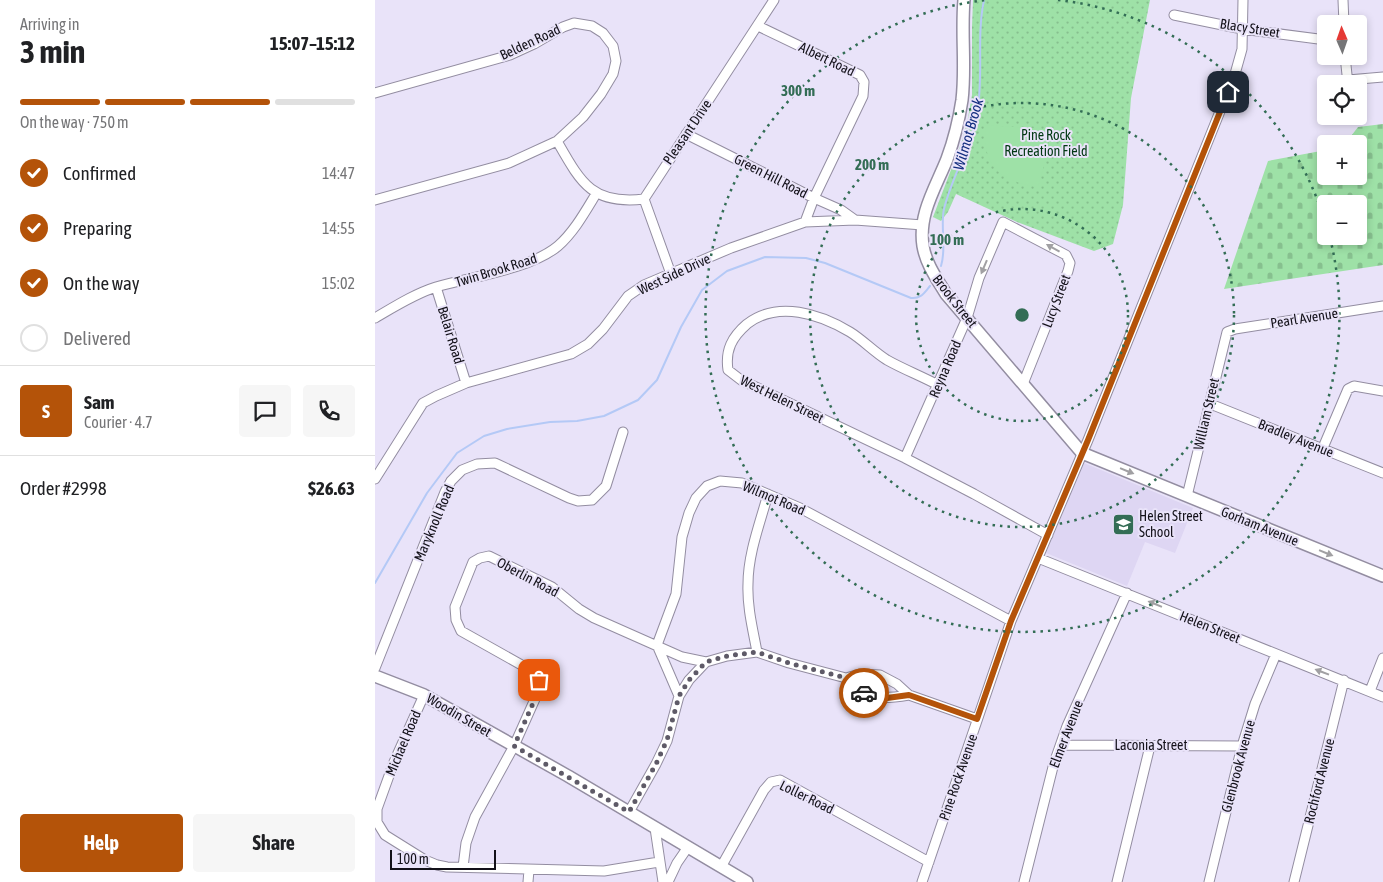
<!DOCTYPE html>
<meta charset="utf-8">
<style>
:root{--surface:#fff;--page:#f6f6f6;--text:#202124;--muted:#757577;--line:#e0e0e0;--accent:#b45309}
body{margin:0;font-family:"Asap Condensed",sans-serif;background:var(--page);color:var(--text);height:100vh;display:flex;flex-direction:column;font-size:19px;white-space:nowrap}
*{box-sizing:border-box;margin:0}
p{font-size:16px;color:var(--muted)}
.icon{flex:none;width:28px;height:28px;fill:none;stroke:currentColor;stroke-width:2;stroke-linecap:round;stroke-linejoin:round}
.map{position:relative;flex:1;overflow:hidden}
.details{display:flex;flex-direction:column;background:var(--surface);width:375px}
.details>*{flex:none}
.needle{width:32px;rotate:358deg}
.controls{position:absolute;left:942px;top:15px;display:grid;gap:10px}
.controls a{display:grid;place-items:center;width:50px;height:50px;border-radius:5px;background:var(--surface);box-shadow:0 2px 8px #0003;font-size:25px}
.scale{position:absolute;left:15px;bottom:12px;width:106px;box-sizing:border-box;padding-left:5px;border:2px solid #131119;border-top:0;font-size:14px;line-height:18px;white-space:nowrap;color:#131119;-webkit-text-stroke:4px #e9e3f9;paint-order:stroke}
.pin{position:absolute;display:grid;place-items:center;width:42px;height:42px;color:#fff;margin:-21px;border-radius:10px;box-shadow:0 2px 8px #0006}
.courier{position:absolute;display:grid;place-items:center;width:50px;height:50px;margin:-25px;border:4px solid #b45309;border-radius:50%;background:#fff;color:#222;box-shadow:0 1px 6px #0007}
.summary em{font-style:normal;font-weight:700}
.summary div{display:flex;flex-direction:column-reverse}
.summary{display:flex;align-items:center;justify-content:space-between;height:85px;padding:0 20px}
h1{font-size:32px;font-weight:700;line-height:38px}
.bar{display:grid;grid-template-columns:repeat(4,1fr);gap:8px 5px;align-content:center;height:60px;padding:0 20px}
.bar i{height:6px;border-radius:4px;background:var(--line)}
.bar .on{background:var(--accent)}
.bar p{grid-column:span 4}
.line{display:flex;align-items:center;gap:12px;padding:0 20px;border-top:1px solid var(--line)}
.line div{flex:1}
.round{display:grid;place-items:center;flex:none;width:52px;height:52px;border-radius:5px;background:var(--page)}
ol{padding:0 20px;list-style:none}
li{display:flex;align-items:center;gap:15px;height:55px}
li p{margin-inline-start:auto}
li .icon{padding:5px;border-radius:50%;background:var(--accent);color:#fff;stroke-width:4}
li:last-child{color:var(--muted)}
li i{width:28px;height:28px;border:2px solid var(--line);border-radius:50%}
.cta{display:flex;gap:10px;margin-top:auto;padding:10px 20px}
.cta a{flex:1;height:58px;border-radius:5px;background:var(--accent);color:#fff;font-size:20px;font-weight:700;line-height:58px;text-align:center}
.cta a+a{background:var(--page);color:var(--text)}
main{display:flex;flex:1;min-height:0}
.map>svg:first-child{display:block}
</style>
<main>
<section class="details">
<div class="summary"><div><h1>3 min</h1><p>Arriving in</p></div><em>15:07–15:12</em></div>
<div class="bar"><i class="on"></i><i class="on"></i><i class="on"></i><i></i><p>On the way · 750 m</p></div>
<ol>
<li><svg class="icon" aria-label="check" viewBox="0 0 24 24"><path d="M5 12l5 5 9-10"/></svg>Confirmed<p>14:47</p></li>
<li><svg class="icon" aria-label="check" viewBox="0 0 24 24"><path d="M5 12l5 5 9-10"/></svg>Preparing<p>14:55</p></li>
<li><svg class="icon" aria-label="check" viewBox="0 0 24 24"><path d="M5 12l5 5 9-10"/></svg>On the way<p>15:02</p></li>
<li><i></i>Delivered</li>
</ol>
<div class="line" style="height:90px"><b class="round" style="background:var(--accent);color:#fff">S</b><div><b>Sam</b><p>Courier · 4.7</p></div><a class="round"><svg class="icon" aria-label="chat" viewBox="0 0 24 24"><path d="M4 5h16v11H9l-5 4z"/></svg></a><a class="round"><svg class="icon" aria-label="phone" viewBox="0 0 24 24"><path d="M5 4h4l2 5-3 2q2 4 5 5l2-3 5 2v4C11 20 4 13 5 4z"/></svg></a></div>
<div class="line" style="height:65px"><div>Order #2998</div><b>$26.63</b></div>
<div class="cta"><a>Help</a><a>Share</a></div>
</section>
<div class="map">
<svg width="1008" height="882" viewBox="0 0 1008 882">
<defs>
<pattern id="green-dots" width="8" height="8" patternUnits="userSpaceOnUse" patternTransform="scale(1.25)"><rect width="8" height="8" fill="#9ee1a7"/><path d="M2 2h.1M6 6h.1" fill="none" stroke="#87c08f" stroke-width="1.8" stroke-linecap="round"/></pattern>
<pattern id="cemetery-stones" width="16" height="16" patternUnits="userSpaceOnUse" patternTransform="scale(1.25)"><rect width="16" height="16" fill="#9ee1a7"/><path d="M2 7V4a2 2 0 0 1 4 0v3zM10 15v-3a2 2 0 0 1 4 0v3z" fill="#87c08f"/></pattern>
</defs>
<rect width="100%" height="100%" fill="#e9e3f9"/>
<!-- built -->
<path fill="#ded6f3" d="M709,463L818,508L800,553L770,542L752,586L671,553Z"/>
<!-- green -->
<path fill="url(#green-dots)" d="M598,0H775L756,98L748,205L738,244L719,251L642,222L581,194L573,212L566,221L558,217L587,141L593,118L597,95V27Z"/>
<!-- cemetery -->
<path fill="url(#cemetery-stones)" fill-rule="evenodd" d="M1008,124V265L849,289L893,161L951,150V176H984V144H970L983,127ZM951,204H984V236H951Z"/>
<!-- pitch -->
<path fill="#9ee1a7" d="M611,125L668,129L673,138V151L663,187C625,181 606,166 611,125Z"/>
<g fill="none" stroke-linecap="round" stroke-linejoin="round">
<!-- stream -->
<path stroke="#b4c9f6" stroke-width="2" d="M566,266C572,247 565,227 569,209C577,176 596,147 602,114C609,76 601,38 609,0
M0,583L52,493L82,453L109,436L132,429L175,422L202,421L229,416L263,400L282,380L306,327L327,290L352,271L390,257L431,258L450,263L536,298C546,299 549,293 555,286"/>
<defs>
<path id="minor" d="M968,0L969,24
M799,15L867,29L951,40
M383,26L485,75L489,82L488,96L439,198L430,222
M970,56L973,84
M973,80L1008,77
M0,93L135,55L159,44L188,27L199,23L217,26L228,33L238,46L241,61L238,74L226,94L208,117L182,141L134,163L0,200
M975,116L976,119
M311,134L439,198L466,210L480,220
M182,141C206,183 217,205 269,199
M296,274L269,199L399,0
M61,287L91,383
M0,318C19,307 39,294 61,287C96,277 156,269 183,246C199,232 210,212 221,194
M563,385C546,376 528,369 512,360C499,352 488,340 475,332C445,314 403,300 372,324C357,337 350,350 353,370L366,380L530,458L599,494L673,535
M833,403L1008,473
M947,450L973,389L979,386L1008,391
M530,458L592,318L604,278L628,222L691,255L695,263L693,271L648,384
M0,479L48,403L61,396L91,383L196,354L213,344L228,329L253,296L269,285L356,248L430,222L480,220L548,225
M812,496L852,332L860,329L1008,306
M663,558L1008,697
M382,652C378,630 372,607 373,584C373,554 385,523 393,494
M0,668L70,492L76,481L87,470L102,464L120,463L194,498L203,501L217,500L231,486L248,432
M471,678C473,681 476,686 478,688C494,701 516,698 534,695
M995,691L1008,658
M49,695L19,762L2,809V822L10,835L50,860L62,865L72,867L229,871L284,862
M304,696L282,645L301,594L307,537L314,513L321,498L332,486L345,481L367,483L425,508L636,621
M686,745L867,746
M254,812L281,764L292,741L304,696L314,680L331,662
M280,828L288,882
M88,867L91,843L100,817L139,746L164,690V680L159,672L86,631L81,620L80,607L98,562L105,558L114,556L177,587L204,609L219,618L307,657L331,662L352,656L382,652L414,663L471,678L485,674L505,675L522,684L534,695L602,719
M346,867L389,790L396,782L405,780L554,862
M153,882L154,870
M293,882L302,863L313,847
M547,882L636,621L713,440L860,74L867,49L868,0
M649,882L679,763L692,726L752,593
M742,882L775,746
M834,882L867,746L880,704L901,654
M919,882L969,680"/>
<path id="major" d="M589,0C586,33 591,67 587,100C584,120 579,140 572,159C561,187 543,214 548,246C551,264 562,279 571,294L707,453L1008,576
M0,676L49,695L193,776L372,882"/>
</defs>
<!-- minor casing -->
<use href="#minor" stroke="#938da1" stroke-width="11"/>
<!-- major casing -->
<use href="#major" stroke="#938da1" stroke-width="14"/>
<!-- minor -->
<use href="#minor" stroke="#fff" stroke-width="9"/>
<!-- major -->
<use href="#major" stroke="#fff" stroke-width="11"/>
</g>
<!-- one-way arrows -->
<defs><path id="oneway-solid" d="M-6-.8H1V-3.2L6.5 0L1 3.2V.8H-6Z" transform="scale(1.25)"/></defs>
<g fill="#a1a0a3">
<use href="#oneway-solid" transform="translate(678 248) rotate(-151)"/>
<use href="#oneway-solid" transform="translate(609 267) rotate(113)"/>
<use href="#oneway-solid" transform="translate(752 471) rotate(22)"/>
<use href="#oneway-solid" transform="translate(951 553) rotate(22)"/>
<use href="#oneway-solid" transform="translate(780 604) rotate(-158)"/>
<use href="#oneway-solid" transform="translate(947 672) rotate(-159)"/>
</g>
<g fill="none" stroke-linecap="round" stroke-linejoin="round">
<!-- done -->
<path stroke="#5e5a67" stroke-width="5" stroke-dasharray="0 9" d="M164,680V690L139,746L254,812L281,764L292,740L304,696L314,680L331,662L352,656L382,652L414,663L471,678L478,688L489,693"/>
<!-- route -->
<path stroke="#b45309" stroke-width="6" d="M489,693L495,696L512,698L534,695L602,719L636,621L713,440L853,92"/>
</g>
<!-- distance rings -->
<g fill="none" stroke="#336d55" stroke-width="2.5" stroke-dasharray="2.5 5">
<circle cx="647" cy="315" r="106"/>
<circle cx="647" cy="315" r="212"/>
<path d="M683 0A317 317 0 0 1 951 225M955 238A317 317 0 1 1 611 0"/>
</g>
<!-- icons -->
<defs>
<symbol id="school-square" viewBox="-11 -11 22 22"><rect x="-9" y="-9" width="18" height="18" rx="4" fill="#336d55" stroke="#e9e3f9"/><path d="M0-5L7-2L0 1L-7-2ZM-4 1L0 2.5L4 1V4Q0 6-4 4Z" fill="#fff"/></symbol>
</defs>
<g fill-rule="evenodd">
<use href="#school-square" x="736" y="512" width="25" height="25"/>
</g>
<g text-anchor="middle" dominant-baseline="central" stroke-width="4" stroke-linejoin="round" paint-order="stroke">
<!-- street labels -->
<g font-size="14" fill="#131119" stroke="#e9e3f9">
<text transform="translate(875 28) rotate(9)">Blacy Street</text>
<text transform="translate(155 42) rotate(-25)">Belden Road</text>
<text transform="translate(452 59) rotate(26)">Albert Road</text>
<text transform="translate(312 132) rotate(-56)">Pleasant Drive</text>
<text transform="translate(396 176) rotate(27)">Green Hill Road</text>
<text transform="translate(121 270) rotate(-17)">Twin Brook Road</text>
<text transform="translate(299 274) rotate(-25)">West Side Drive</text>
<text transform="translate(580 301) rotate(52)">Brook Street</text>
<text transform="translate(681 301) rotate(-69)">Lucy Street</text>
<text transform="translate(929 318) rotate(-9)">Pearl Avenue</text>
<text transform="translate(76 335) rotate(73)">Belair Road</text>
<text transform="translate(570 369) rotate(-67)">Reyna Road</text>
<text transform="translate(407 399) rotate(26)">West Helen Street</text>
<text transform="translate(831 414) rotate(-77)">William Street</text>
<text transform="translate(921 438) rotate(22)">Bradley Avenue</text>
<text transform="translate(399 498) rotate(23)">Wilmot Road</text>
<text transform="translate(59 523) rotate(-67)">Maryknoll Road</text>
<text transform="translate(885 526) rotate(22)">Gorham Avenue</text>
<text transform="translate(153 577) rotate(28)">Oberlin Road</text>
<text transform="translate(835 627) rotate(22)">Helen Street</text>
<text transform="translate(84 715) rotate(30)">Woodin Street</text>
<text transform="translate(691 734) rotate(-69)">Elmer Avenue</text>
<text transform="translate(28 743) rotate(-67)">Michael Road</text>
<text x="776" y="745">Laconia Street</text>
<text transform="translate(863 766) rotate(-75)">Glenbrook Avenue</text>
<text transform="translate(583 777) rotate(-71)">Pine Rock Avenue</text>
<text transform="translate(944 781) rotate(-76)">Rochford Avenue</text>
<text transform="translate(432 797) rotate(26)">Loller Road</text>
</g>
<!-- park labels -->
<g font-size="14" fill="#013812" stroke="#e9e3f9">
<text x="671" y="135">Pine Rock<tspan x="671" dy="16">Recreation Field</tspan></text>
</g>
<!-- poi labels -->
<g font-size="14" fill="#131119" stroke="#e9e3f9" text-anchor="start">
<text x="764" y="516">Helen Street<tspan x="764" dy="16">School</tspan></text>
</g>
<!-- water labels -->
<g font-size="15" font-style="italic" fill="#112d7e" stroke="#e9e3f9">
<text transform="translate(593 134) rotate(-74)">Wilmot Brook</text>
</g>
</g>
<circle cx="647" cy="315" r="8" fill="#336d55" stroke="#e9e3f9" stroke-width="2.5"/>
<g font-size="15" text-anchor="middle" font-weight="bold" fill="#336d55" stroke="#e9e3f9" stroke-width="4" stroke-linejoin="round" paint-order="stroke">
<text x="423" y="96">300 m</text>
<text x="497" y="170">200 m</text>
<text x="572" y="245">100 m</text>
</g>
</svg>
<div class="controls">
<a><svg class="needle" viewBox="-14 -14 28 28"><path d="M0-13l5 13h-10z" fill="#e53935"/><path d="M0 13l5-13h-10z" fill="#757577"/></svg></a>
<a><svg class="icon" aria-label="locate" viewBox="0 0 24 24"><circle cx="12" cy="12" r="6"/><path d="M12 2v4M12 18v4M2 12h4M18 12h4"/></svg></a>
<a>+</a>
<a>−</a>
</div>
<div class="scale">100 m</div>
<div class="pin" style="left:164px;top:680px;background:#ea580c"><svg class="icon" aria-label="bag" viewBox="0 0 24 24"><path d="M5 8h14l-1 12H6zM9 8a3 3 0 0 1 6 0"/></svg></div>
<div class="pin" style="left:853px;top:92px;background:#1f2937"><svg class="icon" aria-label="home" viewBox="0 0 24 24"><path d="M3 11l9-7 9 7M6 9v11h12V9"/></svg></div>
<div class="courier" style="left:489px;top:693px"><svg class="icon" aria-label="car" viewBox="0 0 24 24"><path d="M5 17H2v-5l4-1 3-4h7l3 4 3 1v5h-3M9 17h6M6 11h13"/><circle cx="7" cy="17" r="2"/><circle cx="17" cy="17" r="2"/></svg></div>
</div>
</main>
